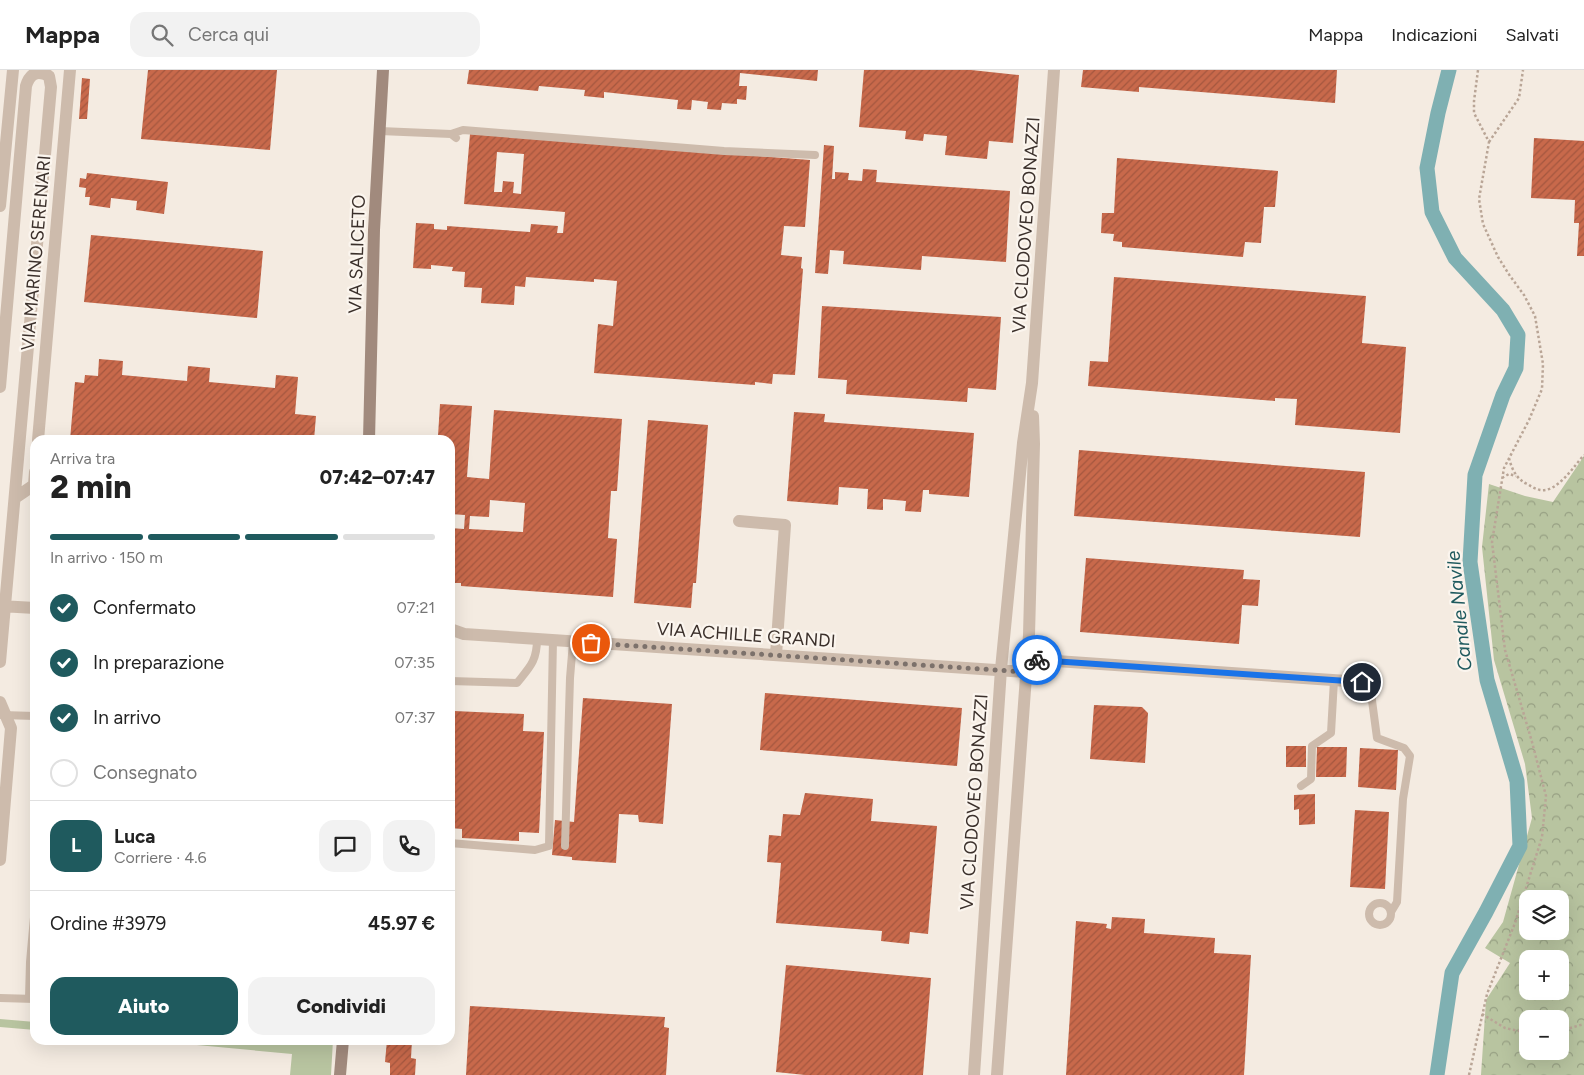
<!DOCTYPE html>
<html lang="it">
<meta charset="utf-8">
<style>
:root{--surface:#fff;--page:#f2f2f2;--text:#222;--muted:#767676;--line:#e0e0e0;--accent:#1f5a5e}
body{margin:0;font-family:Figtree,sans-serif;background:var(--page);color:var(--text);height:100vh;display:flex;flex-direction:column;font-size:19px;white-space:nowrap}
*{box-sizing:border-box;margin:0}
p{font-size:16px;color:var(--muted)}
.icon{flex:none;width:28px;height:28px;fill:none;stroke:currentColor;stroke-width:2;stroke-linecap:round;stroke-linejoin:round}
.map{position:relative;flex:1;overflow:hidden}
.panel{position:absolute;left:30px;top:365px;width:425px;height:610px;display:flex;flex-direction:column;background:var(--surface);border-radius:15px;box-shadow:0 5px 20px #0002}
.panel>*{flex:none}
.buttons{position:absolute;left:1519px;top:820px;display:grid;gap:10px}
.buttons a{display:grid;place-items:center;width:50px;height:50px;border-radius:10px;background:var(--surface);box-shadow:0 5px 20px #0002;font-size:25px}
.pin{position:absolute;display:grid;place-items:center;width:42px;height:42px;color:#fff;margin:-21px;border:2px solid #fff;border-radius:50%;box-shadow:0 1px 5px #0007}
.courier{position:absolute;display:grid;place-items:center;width:50px;height:50px;margin:-25px;border:4px solid #1a73e8;border-radius:50%;background:#fff;color:#222;box-shadow:0 1px 6px #0007}
.headline em{font-style:normal;font-weight:800}
.headline div{display:flex;flex-direction:column-reverse}
.headline{display:flex;align-items:center;justify-content:space-between;height:85px;padding:0 20px}
h1{font-size:32px;font-weight:800;line-height:38px}
.bar{display:grid;grid-template-columns:repeat(4,1fr);gap:8px 5px;align-content:center;height:60px;padding:0 20px}
.bar i{height:6px;border-radius:4px;background:var(--line)}
.bar .on{background:var(--accent)}
.bar p{grid-column:span 4}
.line{display:flex;align-items:center;gap:12px;padding:0 20px;border-top:1px solid var(--line)}
.line div{flex:1}
.round{display:grid;place-items:center;flex:none;width:52px;height:52px;border-radius:15px;background:var(--page)}
ol{padding:0 20px;list-style:none}
li{display:flex;align-items:center;gap:15px;height:55px}
li p{margin-inline-start:auto}
li .icon{padding:5px;border-radius:50%;background:var(--accent);color:#fff;stroke-width:4}
li:last-child{color:var(--muted)}
li i{width:28px;height:28px;border:2px solid var(--line);border-radius:50%}
.primary-button{display:flex;gap:10px;margin-top:auto;padding:10px 20px}
.primary-button a{flex:1;height:58px;border-radius:15px;background:var(--accent);color:#fff;font-size:20px;font-weight:800;line-height:58px;text-align:center}
.primary-button a+a{background:var(--page);color:var(--text)}
header{display:flex;align-items:center;gap:30px;box-sizing:border-box;height:70px;padding:0 25px;background:var(--surface);border-bottom:1px solid var(--line)}
header strong{font-size:24px}
nav{display:flex;gap:28px;margin-inline-start:auto;font-size:18px}
.search{width:350px;height:45px;background:var(--page);display:flex;align-items:center;gap:12px;box-sizing:border-box;padding:0 18px;border-radius:15px;color:var(--muted);font-size:19px}
.map>svg:first-child{display:block}
</style>
<header>
<strong>Mappa</strong>
<div class="search"><svg class="icon" aria-label="search" viewBox="0 0 24 24"><circle cx="10" cy="10" r="6"/><path d="M15 15l6 6"/></svg>Cerca qui</div>
<nav><a>Mappa</a><a>Indicazioni</a><a>Salvati</a></nav>
</header>
<div class="map">
<svg width="1584" height="1005" viewBox="0 0 1584 1005">
<defs>
<pattern id="forest-crowns" width="20" height="18" patternUnits="userSpaceOnUse" patternTransform="scale(1.25)"><rect width="20" height="18" fill="#b8c4a0"/><path d="M2 6a3 3 0 1 1 6 0M12 15a3 3 0 1 1 6 0" fill="none" stroke="#97a083"/></pattern>
<pattern id="building-hatch" width="6" height="6" patternUnits="userSpaceOnUse" patternTransform="scale(1.25)"><rect width="6" height="6" fill="#c8694b"/><path d="M-1 1l2-2M0 6l6-6M5 7l2-2" fill="none" stroke="#a4573f"/></pattern>
</defs>
<rect width="100%" height="100%" fill="#f4ebe1"/>
<!-- grass -->
<path fill="#b8c4a0" d="M0,949L35,952V960L0,957Z
M143,970H259L294,973V970H333L331,1005H290L292,984Z"/>
<!-- forest -->
<path fill="url(#forest-crowns)" fill-rule="evenodd" d="M1584,386V1005H1481L1486,930L1510,893L1485,878L1503,852L1532,748L1525,694L1494,590L1482,477L1489,414L1525,426L1553,432ZM1528,829H1560V861H1528ZM1528,889H1560V921H1528ZM1528,949H1560V981H1528Z"/>
<g fill="none" stroke-linecap="round" stroke-linejoin="round">
<!-- canal -->
<path stroke="#7fb0b2" stroke-width="15" d="M1437,1005L1452,903L1486,842L1520,776L1517,711L1487,610L1470,492L1475,405L1503,325L1516,298L1518,265L1503,240L1455,188L1432,142L1427,98L1438,43L1449,0"/>
</g>
<!-- building -->
<path fill="url(#building-hatch)" fill-rule="evenodd" d="M148,0H277L270,80L141,69Z
M469,0H818L817,11L740,3L739,16H747L746,30L737,29V34L722,33L721,40L707,39L708,32L692,30L691,40L677,39L678,30L604,22V28L584,26L585,20L539,16L538,21L467,14Z
M864,0H971L1019,5L1013,73L989,71L987,89L945,85L947,66L924,64L923,71L905,69L906,61L859,57Z
M1083,0H1337L1335,33L1139,17V22L1081,17Z
M82,8L90,9L87,49H79Z
M470,64L810,90L805,157L784,156L781,185L802,187L801,198L803,199L795,305L773,304L772,314L755,312V315L594,303L598,254L613,256L617,211L594,209V212L526,207L525,217L515,216L514,235L481,233L482,218L464,217L465,202L452,201L453,197L431,195V199L413,198L416,153L434,154V159L447,160V156L530,162L531,154L558,156L557,163H563L565,142L464,134ZM497,82L524,84L521,124L513,123L514,112L503,111L502,122H494Z
M1534,68L1584,71V186H1577L1579,153H1574L1575,130L1531,128Z
M824,75L834,76L832,109H835V102L849,103L848,110L862,111L863,99L877,100L876,112L1010,121L1006,192L922,186L921,200L843,194L844,181L830,180L828,204L815,203Z
M1117,88L1278,101L1275,137H1264L1261,173L1245,172L1243,187L1122,177V172L1113,171L1114,164L1101,163L1102,143H1114Z
M87,103L168,112L164,144L136,140L137,131L111,128L110,138L89,135L90,127H85L86,118L79,117L80,108L86,109Z
M91,165L263,181L257,248L84,232Z
M1114,207L1366,226L1362,273L1406,277L1400,363L1295,355L1297,329L1275,328V331L1088,316L1090,291L1108,292Z
M822,236L1001,247L996,320L968,318L967,332L846,324L847,310L818,308Z
M99,289L123,291L122,305L187,311L188,296L210,298L209,312L275,318L276,305L298,307L295,344L316,346L314,370H70L75,312L84,313L85,305L98,306Z
M440,334L472,336L467,407L489,409L494,340L622,349L617,421H611L608,468L617,469L613,527L461,516V513H450V458L464,459L465,445L450,444V370H443L444,367L438,366ZM490,430L525,433L523,462L469,459L470,446L489,447Z
M794,342L825,344L824,352L974,363L969,427L929,424V420H923L921,442L905,441L906,431L883,429V440L867,439L868,419L839,417L838,435L787,431Z
M648,350L708,355L696,513H693L691,538L634,533Z
M1079,380L1365,402L1360,467L1074,446Z
M1086,488L1244,500L1243,509L1260,510L1258,536L1242,535L1239,574L1080,562Z
M765,623L962,638L957,696L760,680Z
M583,628L672,634L663,754L639,752L638,745L619,744L616,793L572,790V787L552,785L555,750L574,752Z
M1094,635L1142,637L1148,643L1145,693L1090,689Z
M454,641L524,644L523,661L544,662L539,763L519,762V771L462,768V759L450,758Z
M1286,676H1306V697H1286Z
M1317,677H1347L1346,707H1316Z
M1360,678L1398,680L1396,720L1358,717Z
M805,723L873,729L871,751L937,756L928,864L910,862L909,874L881,871L882,861L776,853L781,793L767,792L769,765L781,766L783,744L800,745Z
M1315,724V754L1299,755V739L1294,740V725Z
M1355,740L1389,742L1385,819L1350,817Z
M1112,847L1145,849L1144,863L1215,868L1214,883L1251,885L1244,1005H1066L1076,851L1107,854L1106,858L1111,859Z
M786,895L931,908L923,1005H805L776,1002Z
M470,936L665,947L664,957L669,958L666,1005H466Z
M387,970H412L411,988L416,989L415,1005H390V993L385,992Z"/>
<g fill="none" stroke-linecap="round" stroke-linejoin="round">
<!-- path -->
<path stroke="#b9a596" stroke-width="2.5" stroke-dasharray="2.5 2.5" stroke-linecap="butt" d="M1489,72L1519,28L1523,0
M1509,388C1512,400 1517,410 1529,415C1532,417 1536,419 1540,420C1557,423 1574,396 1584,385
M1502,408L1509,404L1516,406
M1482,944L1505,958L1528,963
M1560,961L1584,954
M1469,1005L1487,924L1515,853L1542,767L1546,726L1532,672L1505,580L1492,472L1504,398L1529,350L1542,319L1543,294L1535,246L1524,225L1510,206L1498,187L1483,154L1479,129L1489,72L1474,43V31L1478,0"/>
<!-- service -->
<path stroke="#cdbbac" stroke-width="8" d="M380,61L451,64L456,68
M451,64L463,60L724,81L815,85
M450,611L517,613C530,597 537,591 537,569
M1362,612L1371,623L1377,668L1404,678L1410,686L1403,729L1397,832L1391,842
M2,645L35,646
M1301,716L1311,709L1312,676L1331,663L1334,610
M450,773L535,780L549,776L553,570
M565,776L570,608L573,572
M1369 844a11 11 0 1 1 22 0a11 11 0 1 1-22 0Z
M0,928L35,929
M29,928L30,892L35,836"/>
<!-- minor -->
<path stroke="#cdbbac" stroke-width="12" d="M0,136L13,0
M0,317L26,16C30,3 37,0 49,6L51,17L0,592
M38,370L70,0
M15,428L34,415L35,402
M739,451L785,455L776,585
M0,536L35,538
M450,559L464,564L1026,602
M1027,589L1362,612
M0,632L11,658L0,790
M974,1005L1001,599L1023,373L1032,313L1054,0
M997,1005L1029,565L1034,374L1033,346"/>
<!-- secondary -->
<path stroke="#a18a7d" stroke-width="12" d="M369,370L374,160L383,0
M340,1005L343,970"/>
</g>
<g fill="none" stroke-linecap="round" stroke-linejoin="round">
<!-- done -->
<path stroke="#7c716b" stroke-width="5" stroke-dasharray="0 9" d="M591,573L1026,602V589L1037,590"/>
<!-- route -->
<path stroke="#1a73e8" stroke-width="6" d="M1037,590L1362,612"/>
</g>
<g text-anchor="middle" dominant-baseline="central" stroke-width="4.5" stroke-linejoin="round" paint-order="stroke">
<!-- street labels -->
<g font-size="18" fill="#3b302b" stroke="#fbf5ee">
<text transform="translate(1026 155) rotate(-86)">VIA CLODOVEO BONAZZI</text>
<text transform="translate(36 183) rotate(-85)">VIA MARINO SERENARI</text>
<text transform="translate(357 184) rotate(-88)">VIA SALICETO</text>
<text transform="translate(746 565) rotate(4)">VIA ACHILLE GRANDI</text>
<text transform="translate(974 732) rotate(-86)">VIA CLODOVEO BONAZZI</text>
</g>
<!-- water labels -->
<g font-size="19" font-style="italic" fill="#1f5a5e" stroke="#fbf5ee">
<text transform="translate(1459 541) rotate(-96)">Canale Navile</text>
</g>
</g>
</svg>
<div class="buttons">
<a><svg class="icon" aria-label="layers" viewBox="0 0 24 24"><path d="M12 4l9 5-9 5-9-5zM3 14l9 5 9-5"/></svg></a>
<a>+</a>
<a>−</a>
</div>
<div class="pin" style="left:591px;top:573px;background:#ea580c"><svg class="icon" aria-label="bag" viewBox="0 0 24 24"><path d="M5 8h14l-1 12H6zM9 8a3 3 0 0 1 6 0"/></svg></div>
<div class="pin" style="left:1362px;top:612px;background:#1f2937"><svg class="icon" aria-label="home" viewBox="0 0 24 24"><path d="M3 11l9-7 9 7M6 9v11h12V9"/></svg></div>
<div class="courier" style="left:1037px;top:590px"><svg class="icon" aria-label="bike" viewBox="0 0 24 24"><circle cx="6" cy="16" r="4"/><circle cx="18" cy="16" r="4"/><path d="M6 16l4-8h5l3 8M10 8l3 8H6M13 5h3"/></svg></div>
<section class="panel">
<div class="headline"><div><h1>2 min</h1><p>Arriva tra</p></div><em>07:42–07:47</em></div>
<div class="bar"><i class="on"></i><i class="on"></i><i class="on"></i><i></i><p>In arrivo · 150 m</p></div>
<ol>
<li><svg class="icon" aria-label="check" viewBox="0 0 24 24"><path d="M5 12l5 5 9-10"/></svg>Confermato<p>07:21</p></li>
<li><svg class="icon" aria-label="check" viewBox="0 0 24 24"><path d="M5 12l5 5 9-10"/></svg>In preparazione<p>07:35</p></li>
<li><svg class="icon" aria-label="check" viewBox="0 0 24 24"><path d="M5 12l5 5 9-10"/></svg>In arrivo<p>07:37</p></li>
<li><i></i>Consegnato</li>
</ol>
<div class="line" style="height:90px"><b class="round" style="background:var(--accent);color:#fff">L</b><div><b>Luca</b><p>Corriere · 4.6</p></div><a class="round"><svg class="icon" aria-label="chat" viewBox="0 0 24 24"><path d="M4 5h16v11H9l-5 4z"/></svg></a><a class="round"><svg class="icon" aria-label="phone" viewBox="0 0 24 24"><path d="M5 4h4l2 5-3 2q2 4 5 5l2-3 5 2v4C11 20 4 13 5 4z"/></svg></a></div>
<div class="line" style="height:65px"><div>Ordine #3979</div><b>45.97 €</b></div>
<div class="primary-button"><a>Aiuto</a><a>Condividi</a></div>
</section>
</div>
